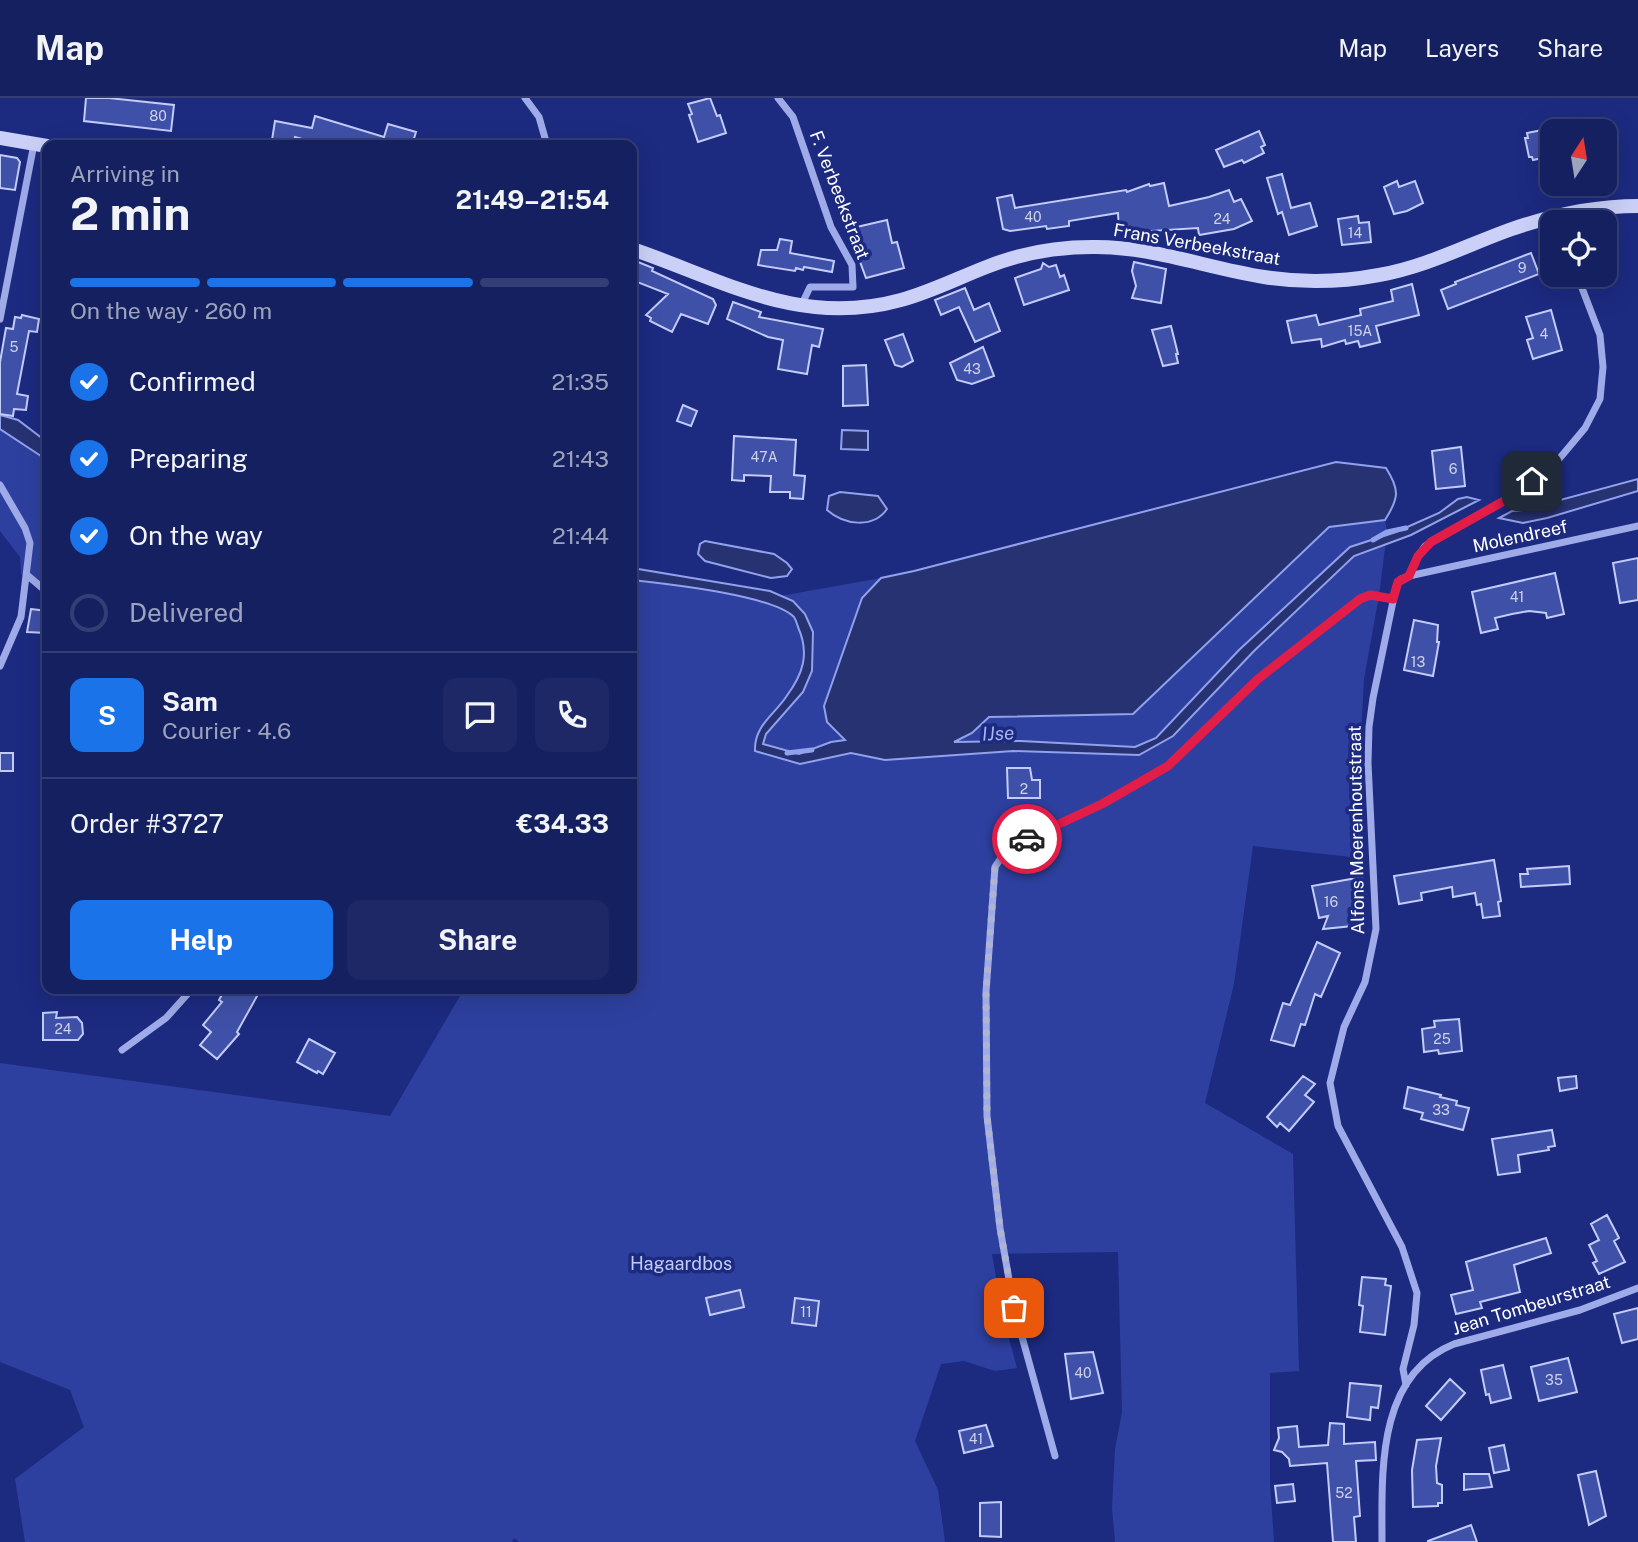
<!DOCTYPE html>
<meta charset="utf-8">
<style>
:root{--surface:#152060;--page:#1e2866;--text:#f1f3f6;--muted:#9da3bd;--line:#343e75;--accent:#1a73e8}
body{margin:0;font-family:"Public Sans",sans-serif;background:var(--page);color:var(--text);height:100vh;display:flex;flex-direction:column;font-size:26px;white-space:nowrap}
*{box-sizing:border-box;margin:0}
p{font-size:23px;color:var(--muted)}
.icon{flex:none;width:38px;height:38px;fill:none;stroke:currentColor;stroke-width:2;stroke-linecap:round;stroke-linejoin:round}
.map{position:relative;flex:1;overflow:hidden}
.sheet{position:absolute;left:42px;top:42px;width:595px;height:854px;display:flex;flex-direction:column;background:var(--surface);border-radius:14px;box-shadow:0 7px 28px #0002,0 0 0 2px var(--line)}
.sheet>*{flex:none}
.needle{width:46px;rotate:12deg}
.buttons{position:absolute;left:1540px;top:21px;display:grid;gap:14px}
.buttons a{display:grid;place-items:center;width:77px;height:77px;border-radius:14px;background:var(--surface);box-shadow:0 7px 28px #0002,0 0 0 2px var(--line);font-size:35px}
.pin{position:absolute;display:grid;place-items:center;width:60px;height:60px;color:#fff;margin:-30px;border-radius:14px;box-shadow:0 4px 10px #0006}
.courier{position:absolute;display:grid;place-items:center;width:70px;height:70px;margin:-35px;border:5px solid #e11d48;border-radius:50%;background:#fff;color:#222;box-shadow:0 2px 9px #0007}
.head em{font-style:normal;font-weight:700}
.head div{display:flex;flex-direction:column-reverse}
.head{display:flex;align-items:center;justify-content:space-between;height:119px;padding:0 28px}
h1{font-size:46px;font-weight:700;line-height:52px}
.bar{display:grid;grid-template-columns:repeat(4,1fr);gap:10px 7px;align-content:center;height:84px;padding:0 28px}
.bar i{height:9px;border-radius:5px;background:var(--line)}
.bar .selected{background:var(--accent)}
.bar p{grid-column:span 4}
.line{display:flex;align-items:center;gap:18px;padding:0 28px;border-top:2px solid var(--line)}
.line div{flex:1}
.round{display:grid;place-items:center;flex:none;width:74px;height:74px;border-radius:14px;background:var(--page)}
ol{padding:0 28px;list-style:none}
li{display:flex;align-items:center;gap:21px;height:77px}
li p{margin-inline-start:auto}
li .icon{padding:7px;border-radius:50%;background:var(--accent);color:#fff;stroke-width:4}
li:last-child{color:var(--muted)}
li i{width:38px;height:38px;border:4px solid var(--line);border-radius:50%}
.primary-button{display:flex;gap:14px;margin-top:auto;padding:14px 28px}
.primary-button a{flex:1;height:80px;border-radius:14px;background:var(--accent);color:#fff;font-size:28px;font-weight:700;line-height:80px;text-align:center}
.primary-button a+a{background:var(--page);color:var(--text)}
header{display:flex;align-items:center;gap:42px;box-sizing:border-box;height:98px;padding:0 35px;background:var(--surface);border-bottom:2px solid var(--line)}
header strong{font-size:33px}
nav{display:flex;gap:38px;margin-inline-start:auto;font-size:24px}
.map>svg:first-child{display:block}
</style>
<header>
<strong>Map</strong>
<nav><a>Map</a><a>Layers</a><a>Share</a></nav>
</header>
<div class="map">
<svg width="1638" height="1444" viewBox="0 0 1638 1444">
<rect width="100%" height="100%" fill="#1c2a80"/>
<!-- green -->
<path fill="#2e409f" d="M0,323L47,362V499L21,476L20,459L0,433Z
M1385,422L1387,434L1379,498L1364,581L1361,636L1360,760L1253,748L1234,886L1205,1005L1293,1056L1299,1273L1270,1275V1385L1274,1444H1115L1112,1410L1115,1351L1122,1314L1118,1154L992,1156L1002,1214L1017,1270L995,1273L964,1263L941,1266L915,1343L938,1392L945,1444H519L514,1440L512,1444H25L15,1381L84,1329L70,1292L0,1264V965L390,1018L464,891H632V475L769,500L881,480L862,500L824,608L859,647L920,642L952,644L972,635L989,619L1133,616L1329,429Z"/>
<!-- water -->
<path fill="#273273" stroke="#92a1ec" stroke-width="2" d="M0,317L18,322L47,344V362L0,331Z
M842,332L868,333V352L841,351Z
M1336,364L1386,370C1400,392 1399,400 1385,422L1329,429L1133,616L989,619L972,635L954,644L1021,643L1135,649L1156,640L1239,552L1350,449L1396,434L1439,415L1458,401L1467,399L1479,402L1411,437L1354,458L1254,553L1173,638L1139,657L1013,653L885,662L851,655L800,666L755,653C754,628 773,618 786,599C803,576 810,556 798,529C797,526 796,522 794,519C772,497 666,486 632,482V470L770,493L793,503L805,516L813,534L812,573L803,594L766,636L763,646L799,656L831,644L845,642L827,624L824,608L862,500L881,480L914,473Z
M1638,381V393L1547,420L1523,425L1499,420L1512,413L1523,412Z
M840,394L878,398L887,411C873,431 844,427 827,412L829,398Z
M705,443L774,456L787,465L792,471L787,478L771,480L705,463L698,456L700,446Z"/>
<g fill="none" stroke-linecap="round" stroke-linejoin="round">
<!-- stream -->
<path stroke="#92a1ec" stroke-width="5" d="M1373,442L1387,434L1406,430
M787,655L812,652"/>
</g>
<!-- building -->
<path fill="#3f50a8" stroke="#c3cbf7" stroke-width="2" d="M86,0H109L174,7L171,33L84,23Z
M710,0L717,18L720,17L726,35L698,44L689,17L692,16L688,6Z
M315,18L384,39L388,26L416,34L412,47H325L295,39L294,46L272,42L275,23L312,30Z
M1552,30V58L1533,62L1532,59H1529L1525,40H1528L1527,35Z
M1259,33L1265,47L1261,49L1264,55L1244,65L1242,62L1224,69L1216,52Z
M0,57L17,60L20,64L15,92L0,90Z
M1282,76L1291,110L1310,105L1317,128L1289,137L1282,114L1278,116L1267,80Z
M1397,83L1399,89L1415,83L1423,105L1407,113L1394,116L1384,89Z
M1164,85L1169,108L1209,99L1229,92L1234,104L1241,101L1252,123L1234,131L1199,137L1198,130L1119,135L1118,115L1069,123V128L1047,131L1046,128L1010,133L1003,131L997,100L1012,97L1015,110L1126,92L1127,94L1149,86L1150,88Z
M1358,118L1359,125L1369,124L1371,144L1342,147L1338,121Z
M887,122L892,145L897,144L904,170L866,180L848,131Z
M780,141L792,143L790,155L834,163L832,174L804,169L803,172L796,170L795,173L758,167L761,152H777Z
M1531,155L1539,176L1448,211L1441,192L1456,186L1455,184Z
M638,164L653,170L652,173L713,201L716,207L708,226L681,216L672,234L650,223L651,220L646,217L668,196L632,182Z
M1134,164L1166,171L1161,205L1132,200L1136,188L1132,173Z
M1043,165L1049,169L1056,167L1060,179L1064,177L1069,192L1024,207L1015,180L1041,171Z
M1412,186L1419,217L1376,228L1380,244L1360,249L1358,243L1346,246L1345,242L1322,249L1321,241L1292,245L1287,223L1316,217L1319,227L1361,217L1360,211L1393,203L1391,192Z
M965,190L974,212L989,205L1000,233L975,244L959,209L941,217L935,202Z
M733,204L761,214L759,219L823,231L819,249L812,247L807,276L778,271L783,242L768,239L727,221Z
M1551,212L1562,252L1533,261L1527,242L1533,240L1526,219Z
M22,217L39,221L37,234L29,233L17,296L28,298L26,312L14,311L13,318L0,316V264L6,230L13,231L15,219L21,220Z
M1171,228L1178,256H1176L1178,265L1163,268L1152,232Z
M903,236L913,263L902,269L895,267L885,242Z
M983,249L994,278L972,286L957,282L950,265Z
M866,267L868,307L843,308V268Z
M683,307L697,313L691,328L677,323Z
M734,338L796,342L794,377L805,378L803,401L790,400V394H770L771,378L744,377V383L732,382Z
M1461,349L1465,388L1436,391L1432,353Z
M1638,460V502L1620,505L1613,465Z
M1555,475L1564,516L1547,520L1546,515L1529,513L1512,516L1495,520L1498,531L1481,535L1472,494Z
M31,511L47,513V535L27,534Z
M1414,522L1438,527L1437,544H1439L1433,578L1404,572Z
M0,655H13V673H0Z
M1007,670H1030L1032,682H1040V700H1008Z
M1494,762L1501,803L1498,804L1500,818L1483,820L1481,806L1477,807L1475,795L1453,799L1452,789L1421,795L1422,802L1399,806L1394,778Z
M1569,768L1570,786L1521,789L1520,776H1528L1527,771Z
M1362,779L1366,800L1363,801L1362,827L1323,831L1328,818L1319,820L1312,788Z
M1317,844L1340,855L1321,899L1315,896L1305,927L1301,926L1294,948L1271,942L1283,905L1290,907Z
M225,891H261L237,934L239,936L217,961L200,947L211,934L203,927L222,904L219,902Z
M57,914L56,920L77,919L82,925L83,936L78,942H43V915Z
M1459,921L1462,953L1439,956L1438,952L1424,954L1422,931L1435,929L1434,923Z
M309,941L335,955L323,976L318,973L317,975L297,964Z
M1303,978L1315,986L1305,997L1314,1004L1289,1033L1280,1025L1277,1029L1267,1019Z
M1576,978L1577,990L1560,993L1558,980Z
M1408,989L1441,997L1440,999L1457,1003L1456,1007L1469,1010L1463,1032L1421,1021L1423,1015L1404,1010Z
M1552,1032L1555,1048L1548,1049L1549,1052L1518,1057L1520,1074L1498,1077L1492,1041Z
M1607,1117L1619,1140L1614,1143L1625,1164L1599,1176L1593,1165L1597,1163L1589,1147L1599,1142L1591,1126Z
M1546,1140L1551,1155L1514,1167L1520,1194L1480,1204L1482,1210L1456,1216L1451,1197L1473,1192L1466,1164Z
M1362,1179L1386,1181L1385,1187L1391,1188L1385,1237L1360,1234L1363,1208L1359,1207Z
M740,1192L744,1209L710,1217L706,1200Z
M795,1200L819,1203L816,1228L792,1225Z
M1638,1210V1241L1622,1245L1614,1216Z
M1093,1254L1103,1295L1071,1301L1065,1256Z
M1568,1260L1577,1294L1539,1303L1531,1269Z
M1503,1267L1511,1300L1491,1305L1489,1296L1486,1297L1481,1272Z
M1450,1281L1465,1295L1441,1322L1426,1308Z
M1350,1285L1381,1288L1378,1310L1371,1309L1370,1322L1347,1319Z
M1330,1325L1344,1326V1346L1375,1344L1376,1362L1356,1363L1360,1418L1354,1419L1356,1444H1333L1327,1365L1290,1368L1289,1361L1282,1354L1274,1352L1279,1340L1278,1330L1297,1328L1299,1349L1328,1347Z
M986,1327L993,1348L964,1355L959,1333Z
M1441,1340L1436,1368L1437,1385L1442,1387V1405H1438V1408L1413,1409L1412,1372L1417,1342Z
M1504,1347L1509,1372L1494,1375L1489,1350Z
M1596,1373L1606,1418L1589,1427L1578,1377Z
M1464,1376H1489L1492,1389L1464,1392Z
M1293,1386L1295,1403L1277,1405L1275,1388Z
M1001,1404V1439L980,1438V1405Z
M1471,1427L1477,1444H1428V1443Z"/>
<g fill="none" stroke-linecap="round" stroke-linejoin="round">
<!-- street -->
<path stroke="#9fabe9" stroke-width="7" d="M525,0L539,19L547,47
M778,0L793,19L831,129L852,167L853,189H810L801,208
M0,221L34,46
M0,387L25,430L30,445L21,519L0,568
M27,477L47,494
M1409,478L1418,458L1425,448L1511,399L1554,367L1585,330L1600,301L1603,269L1600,237L1577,177
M122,952L166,920L192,891
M1406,1287L1403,1271L1414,1227L1417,1195L1402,1149L1338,1028L1330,985L1344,929L1365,884L1376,831L1368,665L1369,629L1373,600L1396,489L1401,481L1409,478L1638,428
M1055,1358L1014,1210L1000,1130L987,1018L986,894L995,769L1007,751L1102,706L1168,668L1258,581L1360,501L1370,497L1393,501
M1382,1444C1382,1375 1376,1277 1454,1246L1580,1212L1638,1190"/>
<!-- secondary -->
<path stroke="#cad0f7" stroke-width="14" d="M0,40L47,48
M632,151C724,182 799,230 901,202C931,194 960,179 989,168C1022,155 1057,149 1092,149C1150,148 1207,170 1264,179C1302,185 1342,184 1379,177C1425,169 1465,148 1509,132C1549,118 1595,108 1638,108"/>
</g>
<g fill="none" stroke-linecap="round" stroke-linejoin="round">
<!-- done -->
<path stroke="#b0b4d3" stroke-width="7" stroke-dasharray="0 12.6" d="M1014,1210L1000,1130L987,1018L986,894L995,769L1007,751L1027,741"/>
<!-- route -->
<path stroke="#e11d48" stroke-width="9" d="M1027,741L1102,706L1168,668L1258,581L1360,501L1370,497L1393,501L1398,484L1409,478L1418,458L1431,444L1511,399L1532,383"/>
</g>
<g text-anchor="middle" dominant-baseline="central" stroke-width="7" stroke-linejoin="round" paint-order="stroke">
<!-- number labels -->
<g font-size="14" fill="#cfd3e9">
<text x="158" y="18">80</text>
<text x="1033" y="119">40</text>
<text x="1222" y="121">24</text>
<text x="1355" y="135">14</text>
<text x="1522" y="170">9</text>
<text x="1360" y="233">15A</text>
<text x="1544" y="236">4</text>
<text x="14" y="249">5</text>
<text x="972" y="271">43</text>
<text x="764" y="359">47A</text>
<text x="1453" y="371">6</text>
<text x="1517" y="499">41</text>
<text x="1418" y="564">13</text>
<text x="1024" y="691">2</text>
<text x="1331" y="804">16</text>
<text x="63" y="931">24</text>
<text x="1442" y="941">25</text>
<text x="1441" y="1012">33</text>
<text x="806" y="1214">11</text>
<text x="1083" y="1275">40</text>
<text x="1554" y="1282">35</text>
<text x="976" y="1341">41</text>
<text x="1344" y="1395">52</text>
</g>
<!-- street labels -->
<g font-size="18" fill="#fff" stroke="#1c2a80">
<text transform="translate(840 97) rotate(69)">F. Verbeekstraat</text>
<text transform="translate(1197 146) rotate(10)">Frans Verbeekstraat</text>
<text transform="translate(1520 438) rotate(-12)">Molendreef</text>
<text transform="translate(1356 732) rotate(-91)">Alfons Moerenhoutstraat</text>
<text transform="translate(1531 1207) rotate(-17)">Jean Tombeurstraat</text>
</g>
<!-- park labels -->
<g font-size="18" fill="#c3cbf7" stroke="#1c2a80">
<text x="681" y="1165">Hagaardbos</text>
</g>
<!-- water labels -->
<g font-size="19" font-style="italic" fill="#aab6f1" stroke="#1c2a80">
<text transform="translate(998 635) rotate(-3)">IJse</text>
</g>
</g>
</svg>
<div class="buttons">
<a><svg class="needle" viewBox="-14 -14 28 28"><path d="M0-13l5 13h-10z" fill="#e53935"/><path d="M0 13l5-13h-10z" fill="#9da3bd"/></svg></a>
<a><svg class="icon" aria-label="locate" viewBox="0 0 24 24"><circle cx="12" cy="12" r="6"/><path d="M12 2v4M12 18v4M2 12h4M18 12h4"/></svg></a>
</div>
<div class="pin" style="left:1014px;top:1210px;background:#ea580c"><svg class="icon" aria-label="bag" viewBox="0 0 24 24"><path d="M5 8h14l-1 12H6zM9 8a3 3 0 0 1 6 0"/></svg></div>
<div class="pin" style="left:1532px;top:383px;background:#1f2937"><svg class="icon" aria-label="home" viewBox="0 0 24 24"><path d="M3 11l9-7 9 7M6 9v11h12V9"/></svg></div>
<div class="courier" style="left:1027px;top:741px"><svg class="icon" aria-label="car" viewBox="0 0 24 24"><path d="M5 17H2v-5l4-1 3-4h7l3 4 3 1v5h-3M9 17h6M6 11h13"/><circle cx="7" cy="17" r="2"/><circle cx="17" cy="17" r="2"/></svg></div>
<section class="sheet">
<div class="head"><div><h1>2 min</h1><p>Arriving in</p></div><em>21:49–21:54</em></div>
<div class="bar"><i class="selected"></i><i class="selected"></i><i class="selected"></i><i></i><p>On the way · 260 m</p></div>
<ol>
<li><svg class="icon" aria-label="check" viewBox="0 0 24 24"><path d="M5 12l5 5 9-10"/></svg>Confirmed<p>21:35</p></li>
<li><svg class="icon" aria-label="check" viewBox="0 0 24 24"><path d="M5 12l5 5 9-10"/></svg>Preparing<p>21:43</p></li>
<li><svg class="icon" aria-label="check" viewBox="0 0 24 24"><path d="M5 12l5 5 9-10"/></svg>On the way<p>21:44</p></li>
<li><i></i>Delivered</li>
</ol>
<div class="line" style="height:126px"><b class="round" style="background:var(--accent);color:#fff">S</b><div><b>Sam</b><p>Courier · 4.6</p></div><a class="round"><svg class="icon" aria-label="chat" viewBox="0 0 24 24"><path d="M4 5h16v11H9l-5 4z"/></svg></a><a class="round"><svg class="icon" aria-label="phone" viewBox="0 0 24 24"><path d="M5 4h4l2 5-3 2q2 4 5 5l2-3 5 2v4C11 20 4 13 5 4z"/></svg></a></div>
<div class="line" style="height:91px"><div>Order #3727</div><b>€34.33</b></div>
<div class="primary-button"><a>Help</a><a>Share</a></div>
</section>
</div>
